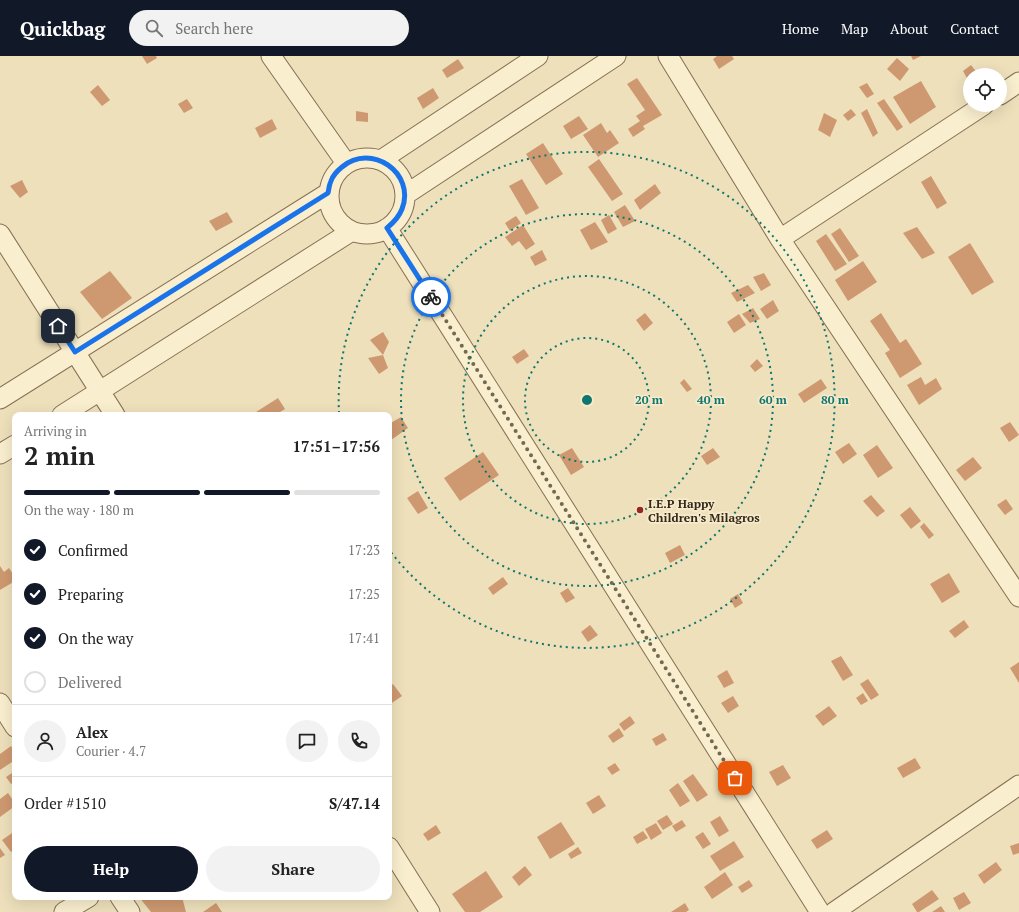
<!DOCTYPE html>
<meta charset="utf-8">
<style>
:root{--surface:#fff;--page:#f2f2f2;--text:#222;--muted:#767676;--line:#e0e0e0;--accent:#111827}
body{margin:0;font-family:"PT Serif",serif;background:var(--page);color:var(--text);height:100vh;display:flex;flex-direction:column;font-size:15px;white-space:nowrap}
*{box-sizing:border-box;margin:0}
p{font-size:13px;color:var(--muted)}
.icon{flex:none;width:22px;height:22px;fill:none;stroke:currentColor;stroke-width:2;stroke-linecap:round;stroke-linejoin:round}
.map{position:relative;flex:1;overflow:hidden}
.drawer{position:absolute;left:12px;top:356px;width:380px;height:488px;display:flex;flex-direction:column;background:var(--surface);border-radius:8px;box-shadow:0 4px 16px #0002}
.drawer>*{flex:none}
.buttons{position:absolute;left:963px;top:12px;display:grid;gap:8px}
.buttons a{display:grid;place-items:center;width:44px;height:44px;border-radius:50%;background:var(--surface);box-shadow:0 4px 16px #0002;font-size:20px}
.pin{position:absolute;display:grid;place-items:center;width:34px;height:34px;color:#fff;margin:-17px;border-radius:8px;box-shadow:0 2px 6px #0006}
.courier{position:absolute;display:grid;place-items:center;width:40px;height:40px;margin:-20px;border:3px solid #1a73e8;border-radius:50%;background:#fff;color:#222;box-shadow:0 1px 5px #0007}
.overview em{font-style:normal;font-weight:600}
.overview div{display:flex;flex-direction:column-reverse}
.overview{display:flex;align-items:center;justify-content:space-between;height:68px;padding:0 12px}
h1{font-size:26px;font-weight:600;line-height:30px}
.bar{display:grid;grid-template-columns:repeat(4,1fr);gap:6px 4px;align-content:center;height:48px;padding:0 12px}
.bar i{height:5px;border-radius:3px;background:var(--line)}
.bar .selected{background:var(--accent)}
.bar p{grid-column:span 4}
.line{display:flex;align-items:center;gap:10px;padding:0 12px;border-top:1px solid var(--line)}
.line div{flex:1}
.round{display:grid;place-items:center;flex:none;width:42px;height:42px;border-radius:21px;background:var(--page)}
ol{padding:0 12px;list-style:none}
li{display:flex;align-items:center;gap:12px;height:44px}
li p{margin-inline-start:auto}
li .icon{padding:4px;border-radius:50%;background:var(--accent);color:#fff;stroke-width:4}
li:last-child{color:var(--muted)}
li i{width:22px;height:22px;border:2px solid var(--line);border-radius:50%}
.primary-button{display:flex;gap:8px;margin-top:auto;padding:8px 12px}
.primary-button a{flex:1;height:46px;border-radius:24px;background:var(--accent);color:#fff;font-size:16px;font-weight:600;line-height:46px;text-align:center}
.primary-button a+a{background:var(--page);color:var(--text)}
header{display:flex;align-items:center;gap:24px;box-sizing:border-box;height:56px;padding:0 20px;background:var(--accent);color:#fff}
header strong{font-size:19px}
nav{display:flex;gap:22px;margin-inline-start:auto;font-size:14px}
.search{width:280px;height:36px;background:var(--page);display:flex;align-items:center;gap:10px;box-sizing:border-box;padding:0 14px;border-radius:22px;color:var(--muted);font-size:15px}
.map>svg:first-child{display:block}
</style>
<header>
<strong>Quickbag</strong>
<div class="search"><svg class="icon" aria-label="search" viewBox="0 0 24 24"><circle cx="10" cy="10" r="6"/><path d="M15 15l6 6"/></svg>Search here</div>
<nav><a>Home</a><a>Map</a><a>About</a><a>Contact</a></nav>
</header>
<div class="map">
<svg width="1019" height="856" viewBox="0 0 1019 856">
<rect width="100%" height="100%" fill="#eee0bb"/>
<!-- building -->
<path fill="#ce9970" d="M142,0H156L157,2L147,8Z
M717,0H732L734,3L719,13L713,3Z
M911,0H921L913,4Z
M897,2L909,13L900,25L887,13Z
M458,3L464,12L447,22L442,14Z
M971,9L978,18L970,19V23L968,24L963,15Z
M637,22L662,59L643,70L645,73L633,81L628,73L640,65L636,60L645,54L627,28Z
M921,25L936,51L910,68L893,41Z
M867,27L874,38L867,42L859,31Z
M98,29L110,44L102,50L90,36Z
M433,32L439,42L423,53L417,42Z
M187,43L193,52L184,57L178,48Z
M884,43L903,71L897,75L877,47Z
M851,53L856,59L848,65L843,59Z
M867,53L878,77L873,81L861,57Z
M356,55L368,57V66L356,65Z
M824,57L837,64L830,81L818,74Z
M579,60L588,73L571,83L563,70Z
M272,63L277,73L260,82L255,72Z
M601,67L607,77L610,74L619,87L598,101L583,79Z
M543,87L563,118L546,129L526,98Z
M599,103L623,138L612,145L588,111Z
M931,120L947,147L937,153L921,126Z
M522,123L539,152L526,159L509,130Z
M22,124L28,136L20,142L10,130Z
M655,128L661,137L640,154L634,144Z
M625,149L635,165L623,171L614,156Z
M227,156L233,166L216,175L209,165Z
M609,159L617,173L608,178L601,164Z
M516,160L521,167L510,175L505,167Z
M595,166L608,186L591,194L580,174Z
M523,169L535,188L526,194L519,185L512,190L505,181Z
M917,171L935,197L922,203L903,177Z
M840,172L859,200L849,206L831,178Z
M826,178L847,208L835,215L816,185Z
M970,187L994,226L972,239L948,201Z
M542,194L547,204L535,210L530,201Z
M863,205L877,226L848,245L835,224Z
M110,215L132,242L102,263L80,236Z
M764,217L771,229L761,235L753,221Z
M748,229L755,237L737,246L731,237Z
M773,244L779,255L767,263L760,253Z
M753,252L760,263L750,267L742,258Z
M645,257L653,267L644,275L636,264Z
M881,257L900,287L906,283L922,308L900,322L885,297L890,294L870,265Z
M739,258L746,269L734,277L727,266Z
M383,276L389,286L383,299L370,284Z
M524,293L529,300L517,308L512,301Z
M383,299L388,312L379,318L368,302Z
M757,303L763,310L755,316L750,310Z
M921,321L925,329L936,322L942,333L919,349L907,329Z
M684,323L692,333L687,336L680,327Z
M821,323L827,332L804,347L798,338Z
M278,342L285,353L275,359H258L256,356Z
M401,361L408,372L391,384L389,381V368Z
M1010,366L1019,379L1009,386L1000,372Z
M849,387L857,398L843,408L835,396Z
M877,389L893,412L878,422L863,399Z
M572,392L584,411L571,419L559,399Z
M713,392L720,401L707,409L701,400Z
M483,396L499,419L460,445L444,422Z
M973,401L982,412L965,425L956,414Z
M418,435L428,452L418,458L407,442Z
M871,439L885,455L877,461L863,445Z
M1006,443L1013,453L1005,459L997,449Z
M910,451L921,465L911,473L900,459Z
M924,467L934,479L929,483L920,471Z
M680,489L685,499L670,507L665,497Z
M0,510L4,516L9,512L15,521V525L0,534Z
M949,517L960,536L942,547L930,528Z
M503,521L508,528L493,539L488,532Z
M568,532L575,542L566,547L560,537Z
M738,538L743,547L735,552L730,543Z
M964,564L969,571L955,582L949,575Z
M590,569L598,579L588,586L581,576Z
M841,600L853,619L843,625L831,605Z
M1019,606V627L1010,612Z
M727,614L734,627L724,632L717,620Z
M868,623L879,639L871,644L860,628Z
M393,628L402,640L389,649V631Z
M863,637L868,645L861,649L856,642Z
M733,640L739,650L728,657L721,647Z
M829,650L837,660L823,670L815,660Z
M630,660L635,667L624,675L619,668Z
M619,672L624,680L613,687L608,680Z
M663,677L667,684L656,690L652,683Z
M11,690L15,697V704L0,714V698Z
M915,702L921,712L903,722L897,712Z
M615,707L620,714L612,719L607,712Z
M783,709L791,722L777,730L769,716Z
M15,715V726L11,728L6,721Z
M693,718L708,739L697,746L683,725Z
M678,727L690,745L680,751L669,734Z
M8,737L15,747V750L0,761V743Z
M599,739L606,750L593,758L586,747Z
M667,759L673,768L663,774L657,765Z
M720,760L729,775L719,781L710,766Z
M682,764L686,770L676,776L672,770Z
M561,766L575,788L550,803L537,781Z
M656,767L662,777L651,784L645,773Z
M436,769L441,777L428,785L423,778Z
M827,774L833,783L817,793L811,784Z
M15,775V793L11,796L2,784Z
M643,775L648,782L637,788L633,781Z
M703,776L711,788L703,793L695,781Z
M734,785L744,801L720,815L710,800Z
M1019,787V797L1013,799L1010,790Z
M578,791L582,797L571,803L568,798Z
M0,792L5,799L0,802Z
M996,806L1002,814L984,828L978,819Z
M525,810L532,819L519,830L512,821Z
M486,815L503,841L480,856H465L452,838Z
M725,816L733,829L712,843L704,831Z
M749,824L753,830L742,837L738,831Z
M932,834L939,843L919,856H917L912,848Z
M964,836L971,847L959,854L953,842Z
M139,841H182L186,856H151Z
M216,847L222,856H203Z
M685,847L689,854L686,856H671Z
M941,850L945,856H932Z"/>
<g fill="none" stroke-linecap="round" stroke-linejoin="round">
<defs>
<path id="street" d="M271,0L346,107
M668,0L780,183L1019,541
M1000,39L1019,26
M329 140a38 38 0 1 1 76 0a38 38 0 1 1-76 0Z
M381,104L538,0
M405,139L616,0
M387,172L820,856
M0,178L115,359
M780,183L984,49
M0,343L328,137
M62,359L352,175
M0,398L15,389
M0,647L15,671
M389,791L430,856
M120,841L130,856
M64,856L89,841
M834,856L1019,729"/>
</defs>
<!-- street casing -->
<use href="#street" stroke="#857055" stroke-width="21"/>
<!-- street -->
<use href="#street" stroke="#f9eece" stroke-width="19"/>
</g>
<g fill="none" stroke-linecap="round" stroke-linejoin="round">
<!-- done -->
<path stroke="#756852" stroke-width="4" stroke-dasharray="0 7.2" d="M431,241L735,722"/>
<!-- route -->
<path stroke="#1a73e8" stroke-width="5" d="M58,270L75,296L328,137C329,133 329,129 331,125C333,119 337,115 342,111C371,86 416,117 402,153C399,161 393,167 387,172L431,241"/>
</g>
<!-- distance rings -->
<g fill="none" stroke="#0f766e" stroke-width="2" stroke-dasharray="2 4">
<circle cx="587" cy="344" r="62"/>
<circle cx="587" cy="344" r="124"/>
<circle cx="587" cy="344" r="186"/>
<path d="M339 357A248 248 0 1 1 390 495"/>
</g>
<!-- markers -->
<circle fill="#962624" stroke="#f6eacb" stroke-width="1.5" cx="640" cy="454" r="4"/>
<g text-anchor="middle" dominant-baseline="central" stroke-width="3.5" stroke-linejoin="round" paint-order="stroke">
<!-- poi labels -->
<g font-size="12" font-weight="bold" fill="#34281a" stroke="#f6eacb" text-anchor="start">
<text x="648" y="447">I.E.P Happy<tspan x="648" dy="14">Children's Milagros</tspan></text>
</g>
</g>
<circle cx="587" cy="344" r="6" fill="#0f766e" stroke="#f6eacb" stroke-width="2"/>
<g font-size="12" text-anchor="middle" font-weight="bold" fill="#0f766e" stroke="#f6eacb" stroke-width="3.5" stroke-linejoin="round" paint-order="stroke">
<text x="649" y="348">20 m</text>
<text x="711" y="348">40 m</text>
<text x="773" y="348">60 m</text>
<text x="835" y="348">80 m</text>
</g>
</svg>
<div class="buttons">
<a><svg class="icon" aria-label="locate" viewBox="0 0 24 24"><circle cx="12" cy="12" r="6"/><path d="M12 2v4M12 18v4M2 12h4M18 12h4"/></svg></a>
</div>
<div class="pin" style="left:735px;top:722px;background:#ea580c"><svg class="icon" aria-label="bag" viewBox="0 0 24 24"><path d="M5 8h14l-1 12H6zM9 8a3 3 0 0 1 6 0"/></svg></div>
<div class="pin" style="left:58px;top:270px;background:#1f2937"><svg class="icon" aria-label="home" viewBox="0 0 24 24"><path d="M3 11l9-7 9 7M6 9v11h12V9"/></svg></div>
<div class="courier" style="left:431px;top:241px"><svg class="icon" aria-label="bike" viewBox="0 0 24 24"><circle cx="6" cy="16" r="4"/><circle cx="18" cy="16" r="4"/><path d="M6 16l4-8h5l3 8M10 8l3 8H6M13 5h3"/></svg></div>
<section class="drawer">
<div class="overview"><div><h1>2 min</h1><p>Arriving in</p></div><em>17:51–17:56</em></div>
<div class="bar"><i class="selected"></i><i class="selected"></i><i class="selected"></i><i></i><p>On the way · 180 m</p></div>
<ol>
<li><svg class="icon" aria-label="check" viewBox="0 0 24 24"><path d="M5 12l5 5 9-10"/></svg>Confirmed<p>17:23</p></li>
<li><svg class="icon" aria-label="check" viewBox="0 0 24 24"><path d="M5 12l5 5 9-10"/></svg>Preparing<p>17:25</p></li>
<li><svg class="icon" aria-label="check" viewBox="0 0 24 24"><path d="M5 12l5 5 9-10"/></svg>On the way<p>17:41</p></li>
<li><i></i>Delivered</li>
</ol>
<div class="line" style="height:72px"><a class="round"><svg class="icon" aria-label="person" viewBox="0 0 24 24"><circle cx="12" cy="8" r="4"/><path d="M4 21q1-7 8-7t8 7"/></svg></a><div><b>Alex</b><p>Courier · 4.7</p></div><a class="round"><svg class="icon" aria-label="chat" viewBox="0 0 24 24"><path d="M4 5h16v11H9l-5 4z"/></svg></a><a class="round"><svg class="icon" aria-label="phone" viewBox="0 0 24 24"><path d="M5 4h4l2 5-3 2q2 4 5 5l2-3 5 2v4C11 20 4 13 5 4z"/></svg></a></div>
<div class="line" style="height:52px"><div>Order #1510</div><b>S/47.14</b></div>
<div class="primary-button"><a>Help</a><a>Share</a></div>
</section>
</div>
